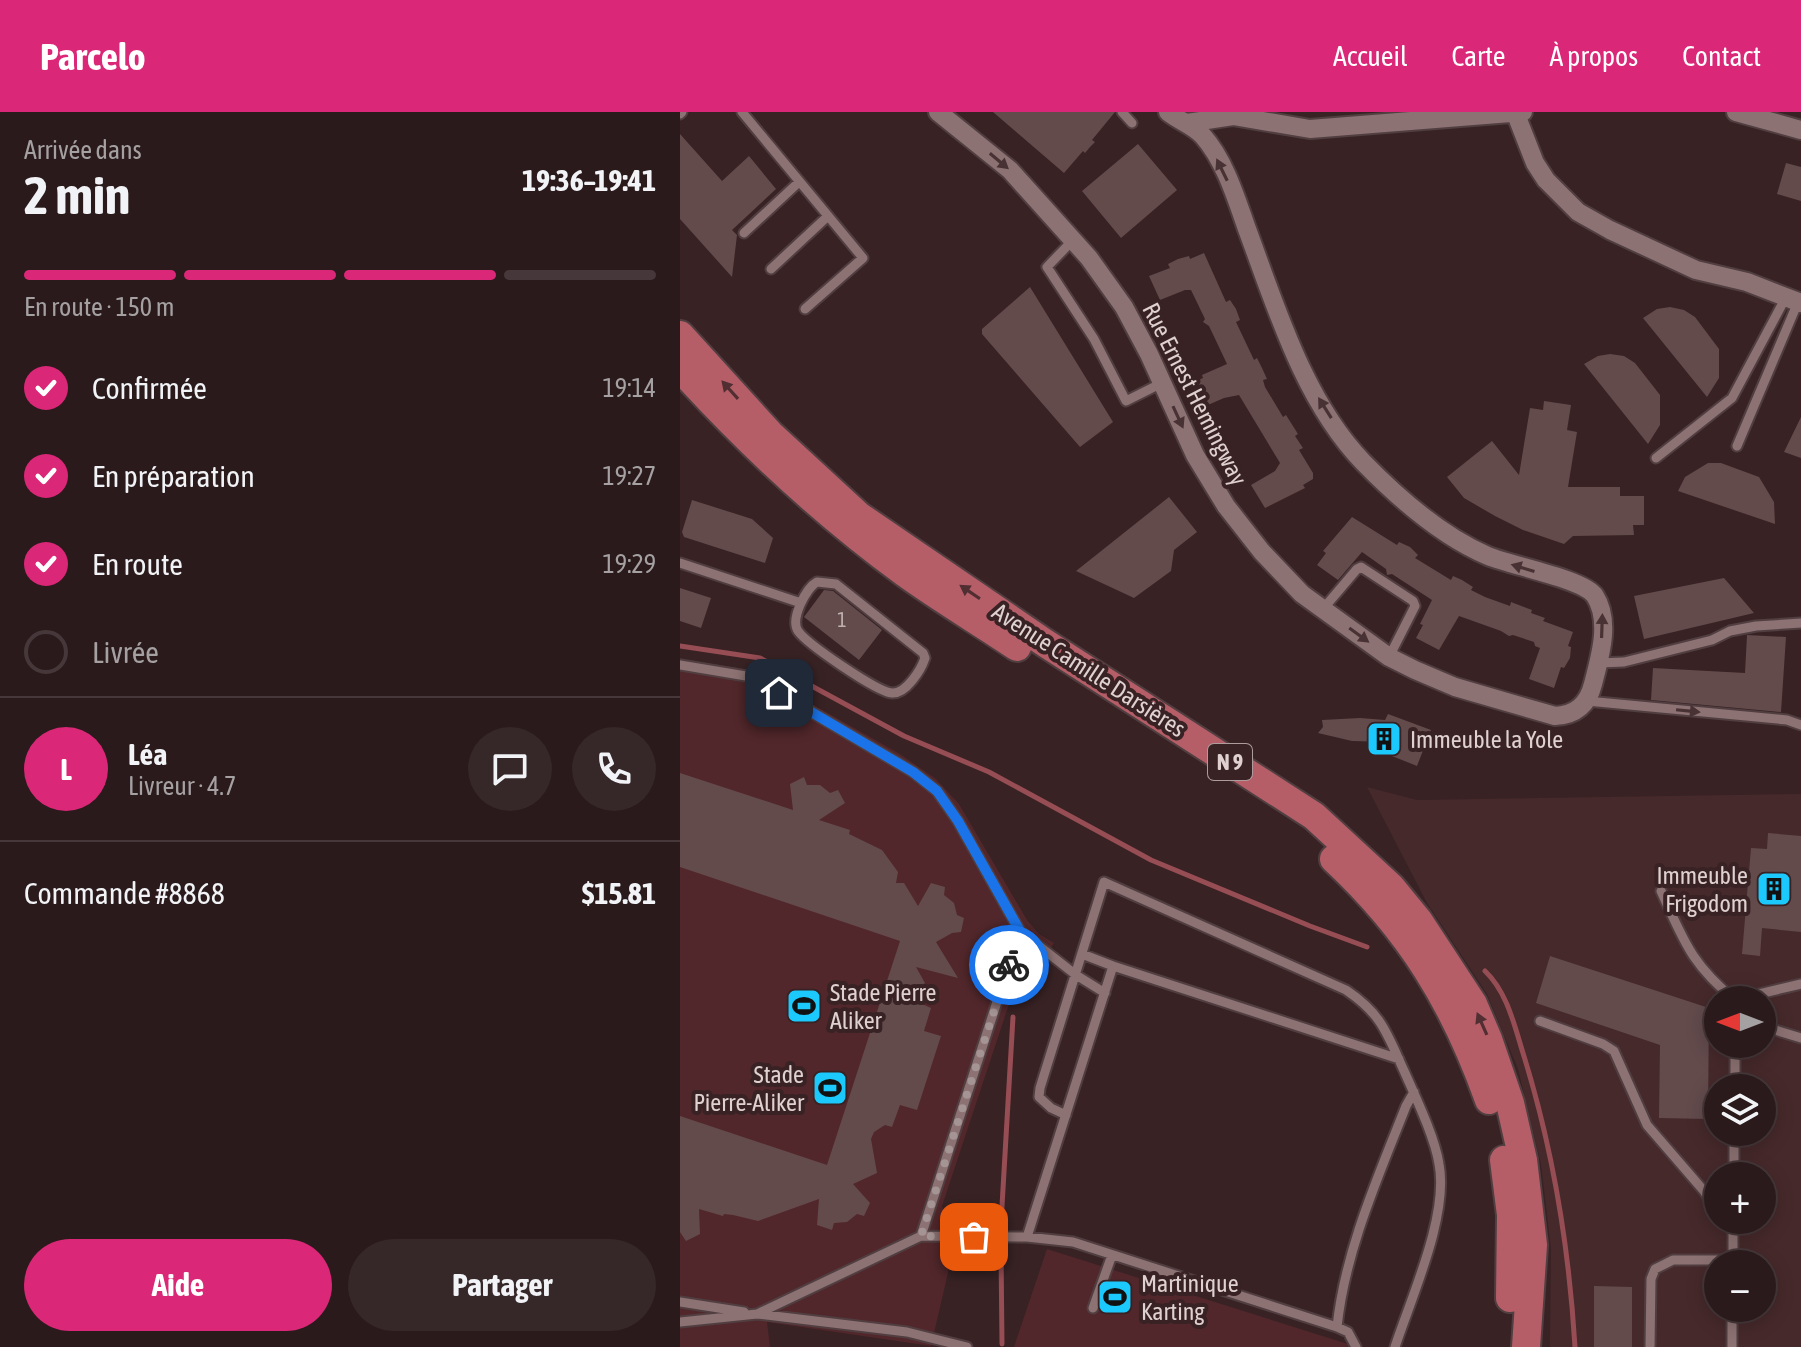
<!DOCTYPE html>
<html lang="fr">
<meta charset="utf-8">
<style>
:root{--surface:#2a1a1b;--page:#362728;--text:#f1f3f6;--muted:#a5a1a3;--line:#46383a;--accent:#db2777}
body{margin:0;font-family:"Asap Condensed",sans-serif;background:var(--page);color:var(--text);height:100vh;display:flex;flex-direction:column;font-size:30px;white-space:nowrap}
*{box-sizing:border-box;margin:0}
p{font-size:26px;color:var(--muted)}
.icon{flex:none;width:44px;height:44px;fill:none;stroke:currentColor;stroke-width:2;stroke-linecap:round;stroke-linejoin:round}
.map{position:relative;flex:1;overflow:hidden}
.details{display:flex;flex-direction:column;background:var(--surface);width:680px}
.details>*{flex:none}
.needle{width:52px;rotate:270deg}
.fabs{position:absolute;left:1024px;top:874px;display:grid;gap:16px}
.fabs a{display:grid;place-items:center;width:72px;height:72px;border-radius:50%;background:var(--surface);box-shadow:0 4px 20px #0003,0 0 0 2px var(--line);font-size:40px}
.pin{position:absolute;display:grid;place-items:center;width:68px;height:68px;color:#fff;margin:-34px;border-radius:16px;box-shadow:0 4px 12px #0006}
.courier{position:absolute;display:grid;place-items:center;width:80px;height:80px;margin:-40px;border:6px solid #1a73e8;border-radius:50%;background:#fff;color:#222;box-shadow:0 2px 10px #0007}
.overview em{font-style:normal;font-weight:700}
.overview div{display:flex;flex-direction:column-reverse}
.overview{display:flex;align-items:center;justify-content:space-between;height:136px;padding:0 24px}
h1{font-size:52px;font-weight:700;line-height:60px}
.bar{display:grid;grid-template-columns:repeat(4,1fr);gap:12px 8px;align-content:center;height:96px;padding:0 24px}
.bar i{height:10px;border-radius:6px;background:var(--line)}
.bar .on{background:var(--accent)}
.bar p{grid-column:span 4}
.line{display:flex;align-items:center;gap:20px;padding:0 24px;border-top:2px solid var(--line)}
.line div{flex:1}
.round{display:grid;place-items:center;flex:none;width:84px;height:84px;border-radius:42px;background:var(--page)}
ol{padding:0 24px;list-style:none}
li{display:flex;align-items:center;gap:24px;height:88px}
li p{margin-inline-start:auto}
li .icon{padding:8px;border-radius:50%;background:var(--accent);color:#fff;stroke-width:4}
li:last-child{color:var(--muted)}
li i{width:44px;height:44px;border:4px solid var(--line);border-radius:50%}
.cta{display:flex;gap:16px;margin-top:auto;padding:16px 24px}
.cta a{flex:1;height:92px;border-radius:48px;background:var(--accent);color:#fff;font-size:32px;font-weight:700;line-height:92px;text-align:center}
.cta a+a{background:var(--page);color:var(--text)}
header{display:flex;align-items:center;gap:48px;box-sizing:border-box;height:112px;padding:0 40px;background:var(--accent);color:#fff}
header strong{font-size:38px}
nav{display:flex;gap:44px;margin-inline-start:auto;font-size:28px}
main{display:flex;flex:1;min-height:0}
.map>svg:first-child{display:block}
</style>
<header>
<strong>Parcelo</strong>
<nav><a>Accueil</a><a>Carte</a><a>À propos</a><a>Contact</a></nav>
</header>
<main>
<section class="details">
<div class="overview"><div><h1>2 min</h1><p>Arrivée dans</p></div><em>19:36–19:41</em></div>
<div class="bar"><i class="on"></i><i class="on"></i><i class="on"></i><i></i><p>En route · 150 m</p></div>
<ol>
<li><svg class="icon" aria-label="check" viewBox="0 0 24 24"><path d="M5 12l5 5 9-10"/></svg>Confirmée<p>19:14</p></li>
<li><svg class="icon" aria-label="check" viewBox="0 0 24 24"><path d="M5 12l5 5 9-10"/></svg>En préparation<p>19:27</p></li>
<li><svg class="icon" aria-label="check" viewBox="0 0 24 24"><path d="M5 12l5 5 9-10"/></svg>En route<p>19:29</p></li>
<li><i></i>Livrée</li>
</ol>
<div class="line" style="height:144px"><b class="round" style="background:var(--accent);color:#fff">L</b><div><b>Léa</b><p>Livreur · 4.7</p></div><a class="round"><svg class="icon" aria-label="chat" viewBox="0 0 24 24"><path d="M4 5h16v11H9l-5 4z"/></svg></a><a class="round"><svg class="icon" aria-label="phone" viewBox="0 0 24 24"><path d="M5 4h4l2 5-3 2q2 4 5 5l2-3 5 2v4C11 20 4 13 5 4z"/></svg></a></div>
<div class="line" style="height:104px"><div>Commande #8868</div><b>$15.81</b></div>
<div class="cta"><a>Aide</a><a>Partager</a></div>
</section>
<div class="map">
<svg width="1121" height="1235" viewBox="0 0 1121 1235">
<rect width="100%" height="100%" fill="#382224"/>
<!-- built -->
<path fill="#46292b" fill-rule="evenodd" d="M687,675L737,688L1121,682V1235H870L871,1137L861,1052L838,957L807,882L747,791ZM1038,888H1082V932H1038ZM1038,976H1082V1020H1038ZM1038,1064H1082V1108H1038ZM1038,1152H1082V1196H1038Z"/>
<!-- green -->
<path fill="#51272b" d="M0,547L72,558L220,642L256,667L279,692L347,808L359,822L374,831L361,851L345,852L340,859L262,1094L267,1107L273,1111V1139L251,1234L87,1210L90,1235H0Z
M367,1137L671,1233V1235H334Z"/>
<g fill="none" stroke-linecap="round" stroke-linejoin="round">
<!-- stream -->
<path stroke="#974d54" stroke-width="5" d="M0,534L80,546L224,624L309,660L471,748L630,814L687,835
M805,859C827,880 834,912 843,941C873,1037 889,1135 895,1235
M321,1111L333,905
M321,1139L322,1232"/>
</g>
<!-- building -->
<path fill="#634b4c" d="M313,0H435L412,28L415,30L410,35L405,41L403,39L384,61Z
M0,22L42,69L69,44L96,77L52,118L57,123L52,165L0,107Z
M458,32L497,78L441,126L402,79Z
M1106,51L1121,55V89L1097,82Z
M524,141L546,190L550,188L556,197L560,208L556,210L574,248L577,246L582,256L587,267L583,268L585,275L603,305L606,303L618,322L615,324L623,336L619,338L633,361V367L623,373L625,376L585,396L571,373L595,359L600,351L559,283L544,286L521,296L510,272L523,266L522,263L547,252L529,214L523,210L525,207L511,178H505L480,188L469,164L490,156L488,152L498,147L509,144L510,147Z
M350,175L433,310L400,335L302,222V217Z
M990,195L1004,198L1015,205L1039,237V266L1027,285L963,206L977,197Z
M930,242L944,244L955,251L980,283V313L968,332L904,252L918,244Z
M864,289L891,293L887,318L897,320L888,375H940V384H964V413H953L954,423L893,424L884,432L843,418L815,404L784,386L767,365L812,329L839,363L850,296L863,298Z
M1121,305V346L1104,340Z
M1028,351H1041L1079,365L1094,390L1095,412L998,379L1005,365Z
M489,385L517,420L494,438L491,459L454,486L396,459Z
M12,388L72,407L93,426L85,451L4,425L2,420Z
M672,405L717,433L719,430L730,435L738,443L735,446L771,468L773,464L782,468L793,475L791,478L805,485L830,494L831,490L852,498L851,501L865,506L863,509L893,520L888,534L891,535L890,546L884,556L881,555L874,576L849,567L860,536L855,534L854,530L833,523L829,524L821,519L779,504L759,538L736,526L743,513L740,512L752,488L712,462L707,463L706,457L682,440L658,468L637,453L646,441L643,439Z
M1044,466L1074,501L964,527L954,484Z
M0,476L31,486L21,516L0,509Z
M144,478L153,479L202,518L179,548L124,505Z
M1067,523L1106,525L1101,600L971,588L973,556L1065,561Z
M708,602L751,618L737,654L707,642L711,630L672,629L638,621L643,615L642,608L680,606L705,608Z
M0,661L113,698L110,672L124,665L127,673H140L150,681L158,678L165,691L139,708L170,718L169,722L202,738L218,760L216,771H224L238,794L251,771L265,775L264,783L274,791L277,803L284,806L281,820L272,821L256,830L278,866L236,855L245,871L241,874L242,892L251,896L244,919L261,924L237,998L220,993L212,1015L205,1013L194,1020L191,1027L197,1061L173,1072L190,1091L184,1104L177,1102L167,1110L154,1111L152,1118L137,1113L139,1087L78,1109L53,1103L44,1102L43,1104L19,1097L20,1122L6,1129L0,1120V1004L147,1053L220,829L0,755Z
M1088,721L1121,724V820L1082,816L1080,844L1062,842L1071,736L1087,737Z
M870,844L1029,896L1028,1007L979,1006L980,933L856,891Z
M914,1174L952,1175V1235H914Z"/>
<g fill="none" stroke-linecap="round" stroke-linejoin="round">
<defs>
<path id="service" d="M62,0L183,146L125,197
M442,0L452,11
M0,2L2,0
M64,121L119,70
M394,127L367,155L414,227L446,289L482,271
M91,157L148,104
M1057,334L1118,190
M976,346L1052,286L1106,185
M0,451L121,491
M137,470L156,472L243,541L245,546C241,558 226,582 212,581C197,580 127,532 118,519C110,507 126,476 137,470Z
M643,497L677,457L681,455L733,489L735,494L709,545
M918,551L944,550L1032,528L1050,519L1076,514L1121,511
M0,553L72,565L233,660L257,679L278,709L340,819L241,1124L77,1202L0,1210
M907,589L1107,608L1121,613
M981,779C1004,829 1011,852 1055,888
M340,819L396,863L425,881
M402,842L433,854
M1068,888L1079,882L1121,872
M860,909L923,932L934,939L967,1013L1024,1079L1038,1101
M1082,914L1121,926
M1055,976V932
M386,1003L371,996L359,985L360,976L424,770L666,878C703,903 707,922 725,961C736,986 755,1026 759,1052C769,1103 731,1186 715,1235
M1054,1064V1020
M241,1124L347,1125L393,1130L657,1215C665,1139 698,1065 726,994L734,980
M347,1125L433,854L719,947
M1053,1152V1108
M0,1190L64,1200
M413,1196L432,1143
M78,1202L227,1220L287,1235
M657,1215L668,1220L676,1235
M970,1235L971,1167L975,1157L993,1148H1053
M1052,1235V1196"/>
<path id="minor" d="M258,0L330,58L409,146L444,195L469,242L515,343L546,394L582,440L622,482L709,545L735,558L775,575L875,604C896,603 908,592 913,572C920,545 931,509 915,484C904,467 832,454 808,444C761,424 718,386 683,350C624,289 596,195 567,117C556,86 545,49 523,24C513,13 499,9 488,0
M835,0L855,51L866,68L898,100L930,118L1016,158L1067,170L1121,191
M1056,0L1121,18
M507,11L553,4L630,17L843,0"/>
<path id="primary" d="M0,223L90,322L179,404L365,531L634,704L711,775L738,808L793,892L808,927L830,991L843,1048L853,1133L846,1235
M0,256C68,331 143,401 225,461C261,487 300,510 337,535
M654,747C730,818 774,890 809,988
M824,1048L831,1103L830,1186"/>
</defs>
<!-- service casing -->
<use href="#service" stroke="#513e40" stroke-width="13"/>
<!-- minor casing -->
<use href="#minor" stroke="#513e40" stroke-width="22"/>
<!-- primary casing -->
<use href="#primary" stroke="#513e40" stroke-width="32"/>
<!-- service -->
<use href="#service" stroke="#8d7273" stroke-width="9"/>
<!-- minor -->
<use href="#minor" stroke="#8d7273" stroke-width="18"/>
<!-- primary -->
<use href="#primary" stroke="#b55e68" stroke-width="28"/>
</g>
<!-- one-way arrows -->
<defs><path id="oneway-solid" d="M-6-.8H1V-3.2L6.5 0L1 3.2V.8H-6Z" transform="scale(2)"/></defs>
<g fill="#493234">
<use href="#oneway-solid" transform="translate(319 49) rotate(40)"/>
<use href="#oneway-solid" transform="translate(542 58) rotate(-116)"/>
<use href="#oneway-solid" transform="translate(645 296) rotate(-122)"/>
<use href="#oneway-solid" transform="translate(498 305) rotate(65)"/>
<use href="#oneway-solid" transform="translate(843 456) rotate(-163)"/>
<use href="#oneway-solid" transform="translate(922 514) rotate(-88)"/>
<use href="#oneway-solid" transform="translate(679 523) rotate(36)"/>
<use href="#oneway-solid" transform="translate(1008 599) rotate(6)"/>
</g>
<g fill="#512e32">
<use href="#oneway-solid" transform="translate(50 278) rotate(-132)"/>
<use href="#oneway-solid" transform="translate(290 480) rotate(-146)"/>
<use href="#oneway-solid" transform="translate(802 912) rotate(-114)"/>
</g>
<g fill="none" stroke-linecap="round" stroke-linejoin="round">
<!-- done -->
<path stroke="#a59494" stroke-width="8" stroke-dasharray="0 14.4" d="M294,1125L241,1124L329,853"/>
<!-- route -->
<path stroke="#1a73e8" stroke-width="10" d="M99,581L233,660L257,679L278,709L340,819L329,853"/>
</g>
<!-- icons -->
<defs>
<symbol id="building-square" viewBox="-11 -11 22 22"><rect x="-9" y="-9" width="18" height="18" rx="4" fill="#1cc9fc" stroke="#382224"/><path d="M-4-6H4V6H1V3H-1V6H-4ZM-2.5-4.3h1.7v1.8h-1.7ZM.8-4.3h1.7v1.8H.8ZM-2.5-1h1.7V.8h-1.7ZM.8-1h1.7V.8H.8Z" fill="#111"/></symbol>
<symbol id="stadium-square" viewBox="-11 -11 22 22"><rect x="-9" y="-9" width="18" height="18" rx="4" fill="#1cc9fc" stroke="#382224"/><path d="M0-5a6.5 5 0 1 0 0 10a6.5 5 0 1 0 0-10ZM-3.5-1.8h7v3.6h-7Z" fill="#111"/></symbol>
</defs>
<g fill-rule="evenodd">
<use href="#building-square" x="684" y="607" width="40" height="40"/>
<use href="#building-square" x="1074" y="757" width="40" height="40"/>
<use href="#stadium-square" x="104" y="874" width="40" height="40"/>
<use href="#stadium-square" x="130" y="956" width="40" height="40"/>
<use href="#stadium-square" x="415" y="1165" width="40" height="40"/>
</g>
<g text-anchor="middle" dominant-baseline="central" stroke-width="8" stroke-linejoin="round" paint-order="stroke">
<!-- number labels -->
<g font-size="20" fill="#c1b0b0">
<text x="162" y="507">1</text>
</g>
<!-- shield labels -->
<rect fill="#382224" stroke="#ae9c9d" stroke-width="2" x="528" y="632" width="44" height="36" rx="6"/>
<g font-size="22" font-weight="bold" fill="#e0d1d1">
<text x="550" y="650">N 9</text>
</g>
<!-- street labels -->
<g font-size="24" fill="#e0d1d1" stroke="#382224">
<text transform="translate(515 282) rotate(63)">Rue Ernest Hemingway</text>
<text transform="translate(409 558) rotate(33)">Avenue Camille Darsières</text>
</g>
<!-- poi labels -->
<g font-size="24" fill="#e0d1d1" stroke="#382224" text-anchor="start">
<text x="730" y="627">Immeuble la Yole</text>
<text x="1068" y="763" text-anchor="end">Immeuble<tspan x="1068" dy="28">Frigodom</tspan></text>
<text x="150" y="880">Stade Pierre<tspan x="150" dy="28">Aliker</tspan></text>
<text x="124" y="962" text-anchor="end">Stade<tspan x="124" dy="28">Pierre-Aliker</tspan></text>
<text x="461" y="1171">Martinique<tspan x="461" dy="28">Karting</tspan></text>
</g>
</g>
</svg>
<div class="fabs">
<a><svg class="needle" viewBox="-14 -14 28 28"><path d="M0-13l5 13h-10z" fill="#e53935"/><path d="M0 13l5-13h-10z" fill="#a5a1a3"/></svg></a>
<a><svg class="icon" aria-label="layers" viewBox="0 0 24 24"><path d="M12 4l9 5-9 5-9-5zM3 14l9 5 9-5"/></svg></a>
<a>+</a>
<a>−</a>
</div>
<div class="pin" style="left:294px;top:1125px;background:#ea580c"><svg class="icon" aria-label="bag" viewBox="0 0 24 24"><path d="M5 8h14l-1 12H6zM9 8a3 3 0 0 1 6 0"/></svg></div>
<div class="pin" style="left:99px;top:581px;background:#1f2937"><svg class="icon" aria-label="home" viewBox="0 0 24 24"><path d="M3 11l9-7 9 7M6 9v11h12V9"/></svg></div>
<div class="courier" style="left:329px;top:853px"><svg class="icon" aria-label="bike" viewBox="0 0 24 24"><circle cx="6" cy="16" r="4"/><circle cx="18" cy="16" r="4"/><path d="M6 16l4-8h5l3 8M10 8l3 8H6M13 5h3"/></svg></div>
</div>
</main>
